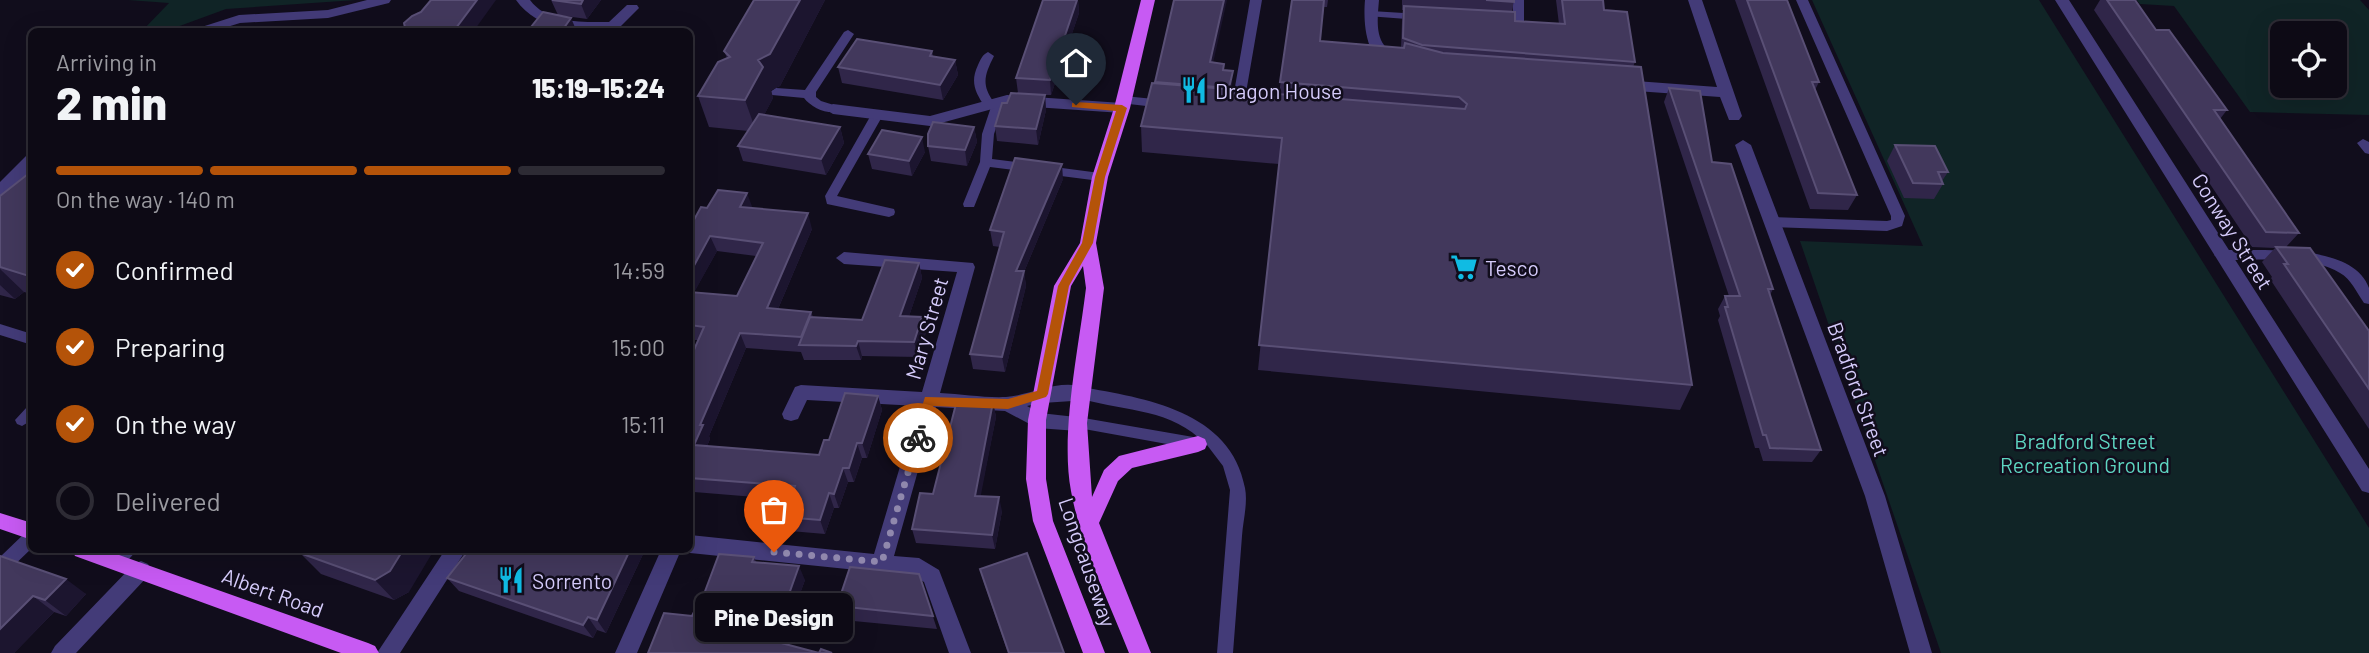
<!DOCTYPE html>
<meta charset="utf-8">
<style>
:root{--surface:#0d0a15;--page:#1b1822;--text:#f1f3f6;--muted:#9a9aa0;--line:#2d2b34;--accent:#b45309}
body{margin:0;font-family:Barlow,sans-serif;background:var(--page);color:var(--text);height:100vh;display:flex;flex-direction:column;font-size:26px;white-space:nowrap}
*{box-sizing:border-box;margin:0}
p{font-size:23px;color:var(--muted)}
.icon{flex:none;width:38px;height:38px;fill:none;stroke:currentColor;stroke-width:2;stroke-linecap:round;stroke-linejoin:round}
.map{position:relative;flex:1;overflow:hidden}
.details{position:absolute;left:28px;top:28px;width:665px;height:525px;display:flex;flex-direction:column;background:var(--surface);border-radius:10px;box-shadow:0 7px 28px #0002,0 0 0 2px var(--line)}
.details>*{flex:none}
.controls{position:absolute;left:2270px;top:21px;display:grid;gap:14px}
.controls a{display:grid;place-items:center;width:77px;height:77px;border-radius:10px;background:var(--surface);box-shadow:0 7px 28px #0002,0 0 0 2px var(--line);font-size:35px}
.pin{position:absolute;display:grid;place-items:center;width:60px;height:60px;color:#fff;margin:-72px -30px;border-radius:50% 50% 50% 0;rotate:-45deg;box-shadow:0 0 7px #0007}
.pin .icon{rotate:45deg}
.courier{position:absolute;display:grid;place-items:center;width:70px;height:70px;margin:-35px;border:5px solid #b45309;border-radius:50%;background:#fff;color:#222;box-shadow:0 2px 9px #0007}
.bubble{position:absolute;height:49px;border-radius:10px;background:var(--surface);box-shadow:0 7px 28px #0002,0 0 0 2px var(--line);font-size:23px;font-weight:800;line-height:49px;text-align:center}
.overview em{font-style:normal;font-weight:800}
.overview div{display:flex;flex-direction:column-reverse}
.overview{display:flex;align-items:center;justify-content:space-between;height:119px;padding:0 28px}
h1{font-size:46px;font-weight:800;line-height:52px}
.bar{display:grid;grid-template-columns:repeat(4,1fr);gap:10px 7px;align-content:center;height:84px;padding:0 28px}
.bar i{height:9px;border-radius:5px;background:var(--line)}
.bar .active{background:var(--accent)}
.bar p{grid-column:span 4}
ol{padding:0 28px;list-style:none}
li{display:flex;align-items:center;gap:21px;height:77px}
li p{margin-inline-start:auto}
li .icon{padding:7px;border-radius:50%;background:var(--accent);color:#fff;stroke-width:4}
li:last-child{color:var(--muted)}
li i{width:38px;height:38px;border:4px solid var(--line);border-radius:50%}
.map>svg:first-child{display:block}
</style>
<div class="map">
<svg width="2369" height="653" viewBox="0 0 2369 653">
<rect width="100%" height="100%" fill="#110d1c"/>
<!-- green -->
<path fill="#102426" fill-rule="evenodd" d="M128,0H356L226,9L166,31L141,32L169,3Z
M1812,0H2039L2369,528V653H1941L1800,241L1923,246Z
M2137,0H2360L2369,10V115L2250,112L2174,6L2140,4ZM2282,33H2334V86H2282Z"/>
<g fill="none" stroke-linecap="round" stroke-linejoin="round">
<!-- lane -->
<path fill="#433b78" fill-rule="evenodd" d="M1250,0H1262L1243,110L1237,114L1231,110Z
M1512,0H1524V26H1503L1497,23L1503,20H1514Z
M1796,0H1808L1905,216L1902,226L1887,231L1773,227L1766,222L1773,217L1887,221L1891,220V216Z
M1371,11L1420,14L1426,17L1420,20L1367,16V12Z
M848,30L854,34L816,92V97L821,101L837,106L839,109L837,112C825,114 811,107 804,98L772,95L770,92L776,88L805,90L844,32Z
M988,52L994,56C985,74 981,84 993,101L999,98L1005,102L994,134L992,159L1100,173L1104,174L1106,177L1104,180L1100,181L990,167L974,207H964L963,204L980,162L982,134L991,107H985C975,92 970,82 978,65C981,59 982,55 988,52Z
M1124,96L1164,100L1170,104L1164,108L1120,103L1118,100L1120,97Z
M877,111L883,115L837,196L894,209L895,212L894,215L889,217L827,204L825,196L871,115Z
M2363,139L2369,142V154L2365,153L2357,143Z
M2221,250C2259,251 2353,242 2369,288C2369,292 2369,299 2369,304L2364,303C2357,293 2351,279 2340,273C2312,254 2255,261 2221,260L2214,255Z
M0,324L32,334V345L0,335Z
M1081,387C1145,398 1231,411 1245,488C1248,503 1243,521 1242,536C1239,575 1236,614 1233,653H1217L1230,490L1223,466L1207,445L1205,448L1200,450L1073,427L1071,423L1073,419L1078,417L1199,438C1165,407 1117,411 1076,397L1074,393L1076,389Z
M32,405V420L22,426L17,424L15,420L27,407Z
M32,530V548L6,573L0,575V557L26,532Z"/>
<!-- street -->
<path fill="#433b78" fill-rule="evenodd" d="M367,0H391L389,3L328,18L240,23L211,32H186L239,15L328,10Z
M516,0H530C548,24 582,22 609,22L627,5H637L639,8L620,27L622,32C586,32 539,33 516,0Z
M1365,0H1379C1378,14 1375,33 1384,45C1388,52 1396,54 1401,60L1399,63C1365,70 1363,22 1365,0Z
M1688,0H1702L1742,116L1739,120H1729L1720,97L1622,90L1615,85L1622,80L1717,87Z
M2055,0H2069L2369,469V493L2362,491Z
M1007,95L1122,103L1130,108L1122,113L1007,105L930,126L833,114L825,109L833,104L930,116Z
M1743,140L1751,145L1885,496L1932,653H1910L1865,496L1735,145Z
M32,155V170L6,196L0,198V182L26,156Z
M844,252L973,263L975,267L940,393C962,394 985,398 1006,397C1033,395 1058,378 1087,388L1090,393L1087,398C1068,404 1047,400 1027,406L1040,413L1085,418L1087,423L1085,428L1078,431L1037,428L1005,411L936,407L894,556L919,558L939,570L971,653H949L924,582L915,576L690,553L683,550H690V535L874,554L918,406L807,400L798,419L791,421L784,419L782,414L795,387L801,385L922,392L957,272L844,264L836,258Z
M114,550H137L122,567L115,570L108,567L105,561Z
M445,550H466L400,653H377Z
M661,550H681L637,653H615Z
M141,561L148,564L151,570L148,576L76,653H51L55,646L134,564Z"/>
<!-- primary -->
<path fill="#c75af3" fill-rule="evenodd" d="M1141,0H1155L1130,108L1108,177L1096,243L1104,288L1087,423L1092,497L1104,470L1119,456L1198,436L1205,439L1207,444L1205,449L1198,452L1132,468L1118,481L1099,523L1151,653H1129C1109,601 1081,547 1071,491C1060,434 1079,347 1086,288L1083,266L1071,286L1046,420V479L1053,521L1105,653H1083L1033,521L1026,479L1028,420L1054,286L1080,243L1092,177L1114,108Z
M0,513L32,523V540L0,529Z
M72,550H105L368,643L375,646L379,653H341L75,556Z"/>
</g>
<!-- wall -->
<path fill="#302649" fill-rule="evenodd" d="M551,0H601L587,19L558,15Z
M800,0H825L780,86L771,90L773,98L764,115L840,127L844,143L826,175L743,161L738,146L748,131L709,127L698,96L727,58L724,51Z
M1043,0H1078L1079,13L1051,95H1045L1046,110L1038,145L997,141L995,126L1007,103L1018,93L1016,78Z
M1174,0L1213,63L1224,64V70L1232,85L1231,94L1277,97L1279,94L1292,0H1328L1327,7H1324L1320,41L1401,48L1402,21L1403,10H1402V0H1514L1512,12L1515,21L1559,24L1556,0H1603L1604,10L1635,62L1633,67L1692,385L1680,410L1258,370L1279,164L1142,152L1141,126L1155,83Z
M1735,0H1787L1819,82L1815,90L1857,195L1848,210L1810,209Z
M2100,0H2135L2156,30L2227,110L2220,119L2299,233L2286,247L2369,331V429L2270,279L2272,277L2262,262L2275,248L2252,247L2094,10Z
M932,51L933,56L955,60L958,75L943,100L842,83L838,67Z
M1669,88L1712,162L1773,289L1770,295L1821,450L1812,462L1763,461L1759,448H1755L1718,320L1720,316L1718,309L1725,296H1729L1664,102Z
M974,127L977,142L967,166L931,161L928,146Z
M1895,145L1948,172L1942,181L1943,184L1934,199L1904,198L1887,161Z
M925,152L912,176L872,169L868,154Z
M32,175V294L24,292L15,299L0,295V196Z
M1063,179L1024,272L1026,286L1005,372L973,369L970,354L1000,247L993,246L990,230Z
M707,208H753L812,229L778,309L811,312L813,317L862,320L919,263L922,278L909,316L926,332L918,357L862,356L861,360H804L801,352L746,348L709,436L710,439L707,446L819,455L829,440L878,396L882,410L867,458H862L854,482H848L839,508H834L825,534L790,531L784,517L791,500L694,492L690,502V359L698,340H690V227ZM717,251L756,256L737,296L694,292Z
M993,402L996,417L980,496L1002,511L995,549L916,543L912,529L933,494Z
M590,550H645L606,633L597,630L593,638L459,591L447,578L587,553Z
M300,553L409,592L394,600L321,574Z
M0,556L86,594L66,616L54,612L14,653Z
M754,557L756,562L805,580L795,607H792L790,614L712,607L704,594Z
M980,569L1064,653H1008L984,583Z
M919,574L937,629L843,620L837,606Z"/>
<!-- shaded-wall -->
<path fill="#1c152f" d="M477,0H496L473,32H453Z
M583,0H601L587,19L581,4Z
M800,0H825L780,86L771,90L773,98L756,131L745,100L758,60Z
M1077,0H1078L1079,13L1051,95L1050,80Z
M1224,0H1227L1210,77V62Z
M571,18L577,32H561Z
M955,60L958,75L943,100L940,85Z
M1233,71L1232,85L1229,103V88Z
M1045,95L1046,110L1038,145L1036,129Z
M840,127L844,143L826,175L821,159Z
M974,127L977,142L967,166L965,150Z
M922,137L925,152L912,176L909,161Z
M1062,164L1063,179L1024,272L1026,286L1005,372L1002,357L1016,271Z
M747,193L753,209L740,207Z
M808,213L812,229L772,323L767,308Z
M710,236L717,251L690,300V273Z
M919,263L922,278L904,331L900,316Z
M0,269L24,292L15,299L0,285Z
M922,317L926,332L918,357L914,342Z
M740,333L746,348L709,436L710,439L701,460L694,445L700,425Z
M858,341L862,356L861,360L856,346Z
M878,396L882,410L867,458L862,443Z
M993,402L996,417L978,510L975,496Z
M857,443L862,458L854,482L849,468Z
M843,468L848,482L839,508L834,494Z
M690,484L694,492L690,502Z
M829,493L834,508L825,534L820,520Z
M999,497L1002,511L995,549L992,535Z
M403,550H434L409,592L394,600L375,580Z
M630,550H645L606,633L597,620Z
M799,566L805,580L795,607L789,594Z
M66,579L86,594L66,616L45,600Z
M786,594L792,607L790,614L783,601Z
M33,596L54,612L14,653H0V629Z
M588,617L597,630L593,638L583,625Z"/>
<!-- building -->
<path fill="#42385c" stroke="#594f75" stroke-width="2" d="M431,0H477L453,32H406L404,23L412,16L421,12Z
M552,0H583L581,4Z
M754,0H800L770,54L758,60L763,67L745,100L698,96L718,62L730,57L724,51Z
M1043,0H1077L1050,80L1016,78Z
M1174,0H1224L1210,62L1224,64L1223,70L1233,71L1229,88L1155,82Z
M1292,0H1324L1320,41L1404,48L1405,43L1443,53L1641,67L1692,385L1259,345L1282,138L1141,126L1152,83L1227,89V93L1277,97L1278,94L1465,109L1467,104L1459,97L1280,82Z
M1486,0H1514V2Z
M1562,0H1603L1604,10L1627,12L1635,62L1422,45L1403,38L1404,6L1515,12V21L1565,24Z
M1747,0H1787L1819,82H1812L1857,195L1818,193Z
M2107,0H2135L2156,30H2169L2227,110H2214L2299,233L2266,232Z
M543,12L571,18L561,32H527Z
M857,39L932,51L930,56L955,60L940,85L838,67Z
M1669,88L1700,91L1712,162L1731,164L1773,289H1768L1821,450L1770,448L1766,435H1763L1725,307H1728L1725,296H1740Z
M1011,93L1045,95L1036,129L995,126L1002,103H1007Z
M759,114L840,127L821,159L738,146Z
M933,122L974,127L965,150L928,146V134Z
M882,130L922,137L909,161L868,154Z
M1895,145L1935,146L1948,172H1938L1943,184L1913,183Z
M1015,158L1062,164L1016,271H1024L1002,357L970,354L1004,232L990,230Z
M28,174L32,175V277L0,267V196Z
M718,190L747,193L740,207L808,213L767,308L811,312L801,337L740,333L700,425H703L694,445L819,455L824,440H829L845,393L878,396L862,443H857L849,468H843L834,494L829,493L820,520L784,517L795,486L690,478V359L704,327L690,325V292L737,296L763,243L710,236L690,273V227L701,207L707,208Z
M2276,247L2310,248L2369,331V389L2284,264H2288Z
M885,260L919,263L900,316L922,317L914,342L858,341L856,346L799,345L810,317L862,320Z
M957,400L993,402L975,496L999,497L992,535L912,529L920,493L933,494Z
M303,550H403L390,571L375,580L300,553Z
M469,550H576L587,553L590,550H630L597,620L588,617L583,625L447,578Z
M1027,553L1064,653H1009L980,569Z
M719,554L754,557L752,562L799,566L789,594H786L783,601L704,594Z
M0,556L66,579L45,600L33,596L0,629Z
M850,567L919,574L933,616L837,606Z
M695,610L772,634L770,640L819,653L821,649L832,653H648L664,613L692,616Z"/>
<!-- route -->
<path fill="#b45309" d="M1076,102L1122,105L1127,108L1105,177L1093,243L1069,286L1048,394L1046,397L1008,409L933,406L922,441H914L912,438L925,397L1008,399L1037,391L1058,286L1082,243L1095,177L1116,111L1072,107V103Z"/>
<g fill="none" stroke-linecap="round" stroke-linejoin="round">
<!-- done -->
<path stroke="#9088ad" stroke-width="7" stroke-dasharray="0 12.6" d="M774,552L882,562L918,438"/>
</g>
<!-- icons -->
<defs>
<symbol id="restaurant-bare" viewBox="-9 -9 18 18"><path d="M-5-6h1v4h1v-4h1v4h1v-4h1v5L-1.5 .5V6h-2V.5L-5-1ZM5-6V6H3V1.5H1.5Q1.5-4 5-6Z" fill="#10bbe3" stroke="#110d1c" stroke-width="2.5" paint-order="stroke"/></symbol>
<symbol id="supermarket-bare" viewBox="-9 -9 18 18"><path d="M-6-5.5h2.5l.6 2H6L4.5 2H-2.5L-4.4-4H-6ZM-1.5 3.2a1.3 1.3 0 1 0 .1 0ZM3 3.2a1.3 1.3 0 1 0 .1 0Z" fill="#10bbe3" stroke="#110d1c" stroke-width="2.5" paint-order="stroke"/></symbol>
</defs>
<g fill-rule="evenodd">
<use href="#restaurant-bare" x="1175" y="71" width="38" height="38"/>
<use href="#supermarket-bare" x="1445" y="248" width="38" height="38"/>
<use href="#restaurant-bare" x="492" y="561" width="38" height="38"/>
</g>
<g text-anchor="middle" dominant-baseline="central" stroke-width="5" stroke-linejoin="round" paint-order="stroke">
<!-- poi labels -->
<g font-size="21" fill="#d5cbfb" stroke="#110d1c" text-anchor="start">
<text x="1215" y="90">Dragon House</text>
<text x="1485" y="267">Tesco</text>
<text x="532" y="580">Sorrento</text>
</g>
<!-- street labels -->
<g font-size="21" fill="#d5cbfb" stroke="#110d1c">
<text transform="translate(2233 231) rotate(58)">Conway Street</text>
<text transform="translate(926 328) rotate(-74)">Mary Street</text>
<text transform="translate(1859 389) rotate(70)">Bradford Street</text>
<text transform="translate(1088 562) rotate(71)">Longcauseway</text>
<text transform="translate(273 592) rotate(20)">Albert Road</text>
</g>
<!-- park labels -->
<g font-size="21" fill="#5ed5c1" stroke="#110d1c">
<text x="2085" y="440">Bradford Street<tspan x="2085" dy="24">Recreation Ground</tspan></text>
</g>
</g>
</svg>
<div class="controls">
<a><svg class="icon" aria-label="locate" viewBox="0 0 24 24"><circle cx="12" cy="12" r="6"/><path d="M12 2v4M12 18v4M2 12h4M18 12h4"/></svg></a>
</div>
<div class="pin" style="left:774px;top:552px;background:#ea580c"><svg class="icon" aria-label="bag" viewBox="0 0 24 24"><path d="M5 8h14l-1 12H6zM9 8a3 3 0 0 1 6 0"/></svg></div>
<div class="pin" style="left:1076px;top:105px;background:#1f2937"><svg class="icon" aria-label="home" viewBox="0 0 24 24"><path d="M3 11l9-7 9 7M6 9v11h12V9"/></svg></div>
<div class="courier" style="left:918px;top:438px"><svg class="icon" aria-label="bike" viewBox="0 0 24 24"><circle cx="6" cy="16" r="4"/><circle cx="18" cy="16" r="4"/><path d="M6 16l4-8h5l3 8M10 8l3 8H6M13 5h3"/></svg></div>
<div class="bubble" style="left:695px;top:593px;width:158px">Pine Design</div>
<section class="details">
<div class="overview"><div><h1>2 min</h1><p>Arriving in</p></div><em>15:19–15:24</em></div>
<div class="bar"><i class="active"></i><i class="active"></i><i class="active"></i><i></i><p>On the way · 140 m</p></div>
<ol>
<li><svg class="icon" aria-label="check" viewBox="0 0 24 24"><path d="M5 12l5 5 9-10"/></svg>Confirmed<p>14:59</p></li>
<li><svg class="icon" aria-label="check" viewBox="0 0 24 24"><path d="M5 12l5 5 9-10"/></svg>Preparing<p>15:00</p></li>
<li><svg class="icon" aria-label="check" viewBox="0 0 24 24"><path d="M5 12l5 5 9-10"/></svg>On the way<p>15:11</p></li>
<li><i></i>Delivered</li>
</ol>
</section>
</div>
